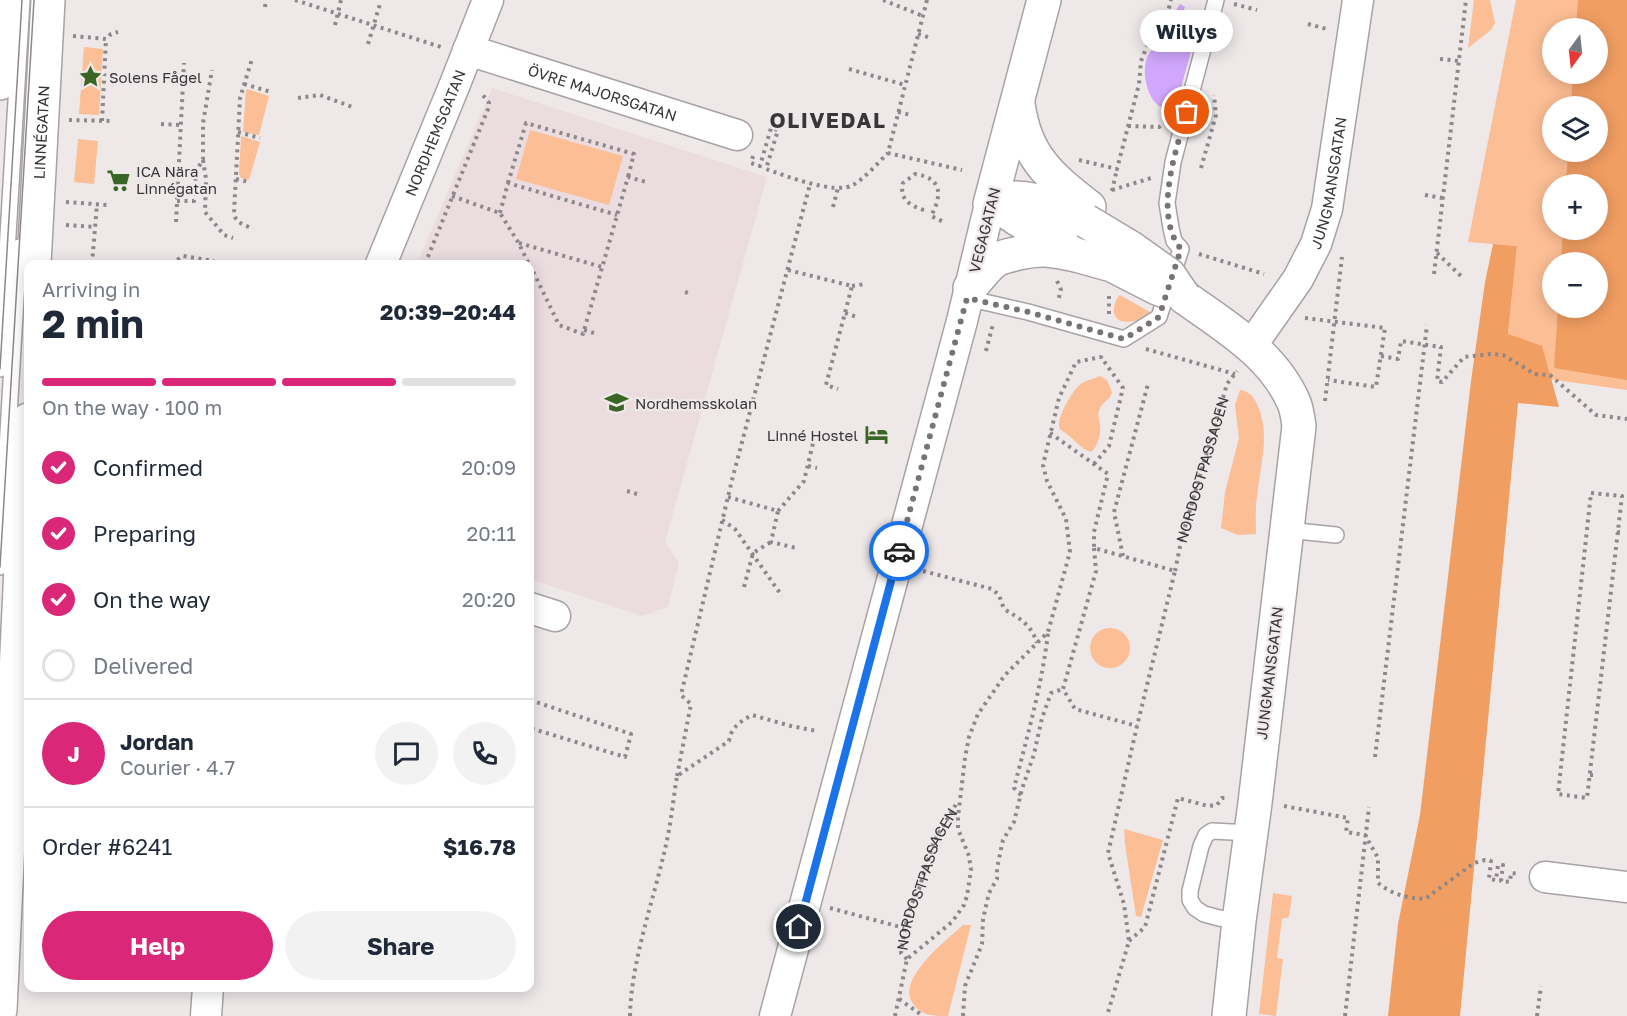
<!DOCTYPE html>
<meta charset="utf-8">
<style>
:root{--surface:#fff;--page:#f2f2f3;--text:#1f2937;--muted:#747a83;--line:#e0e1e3;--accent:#db2777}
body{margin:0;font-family:"Golos Text",sans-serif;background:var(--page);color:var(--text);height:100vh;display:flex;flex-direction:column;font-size:22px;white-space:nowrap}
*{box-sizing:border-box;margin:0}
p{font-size:20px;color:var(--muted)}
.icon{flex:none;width:33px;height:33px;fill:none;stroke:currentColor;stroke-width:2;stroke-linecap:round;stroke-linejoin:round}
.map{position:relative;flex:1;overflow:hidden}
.panel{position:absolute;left:24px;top:260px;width:510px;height:732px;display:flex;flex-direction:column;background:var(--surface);border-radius:12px;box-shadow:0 3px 15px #0003}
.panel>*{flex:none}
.needle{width:39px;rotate:195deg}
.tools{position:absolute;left:1542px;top:18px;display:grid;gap:12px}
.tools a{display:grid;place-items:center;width:66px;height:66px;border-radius:50%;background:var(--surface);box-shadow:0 3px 15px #0003;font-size:30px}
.pin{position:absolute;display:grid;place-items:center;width:51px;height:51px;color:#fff;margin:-26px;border:3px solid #fff;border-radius:50%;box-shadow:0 2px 6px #0007}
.courier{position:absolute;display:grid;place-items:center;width:60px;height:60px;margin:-30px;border:4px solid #1a73e8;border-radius:50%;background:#fff;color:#222;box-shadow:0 2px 8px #0007}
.bubble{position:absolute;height:42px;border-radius:21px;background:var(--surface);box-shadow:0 3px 15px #0003;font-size:20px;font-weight:700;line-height:42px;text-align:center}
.summary em{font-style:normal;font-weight:700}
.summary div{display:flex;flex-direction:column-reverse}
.summary{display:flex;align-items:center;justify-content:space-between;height:102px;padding:0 18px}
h1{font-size:39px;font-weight:700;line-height:45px}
.bar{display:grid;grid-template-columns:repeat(4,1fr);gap:9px 6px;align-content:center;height:72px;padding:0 18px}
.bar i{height:8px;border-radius:4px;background:var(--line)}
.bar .selected{background:var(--accent)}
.bar p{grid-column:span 4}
.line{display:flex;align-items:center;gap:15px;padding:0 18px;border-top:2px solid var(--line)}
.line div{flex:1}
.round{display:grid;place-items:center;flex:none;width:63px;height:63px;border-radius:32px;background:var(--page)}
ol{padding:0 18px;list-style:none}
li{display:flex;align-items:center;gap:18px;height:66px}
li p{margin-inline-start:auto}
li .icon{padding:6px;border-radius:50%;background:var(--accent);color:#fff;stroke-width:4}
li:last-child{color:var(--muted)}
li i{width:33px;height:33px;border:3px solid var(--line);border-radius:50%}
.button{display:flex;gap:12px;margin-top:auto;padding:12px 18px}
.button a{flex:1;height:69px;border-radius:36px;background:var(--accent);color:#fff;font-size:24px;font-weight:700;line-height:69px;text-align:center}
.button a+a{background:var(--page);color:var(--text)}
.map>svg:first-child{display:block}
</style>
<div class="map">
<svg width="1627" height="1016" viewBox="0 0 1627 1016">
<rect width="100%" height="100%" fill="#eee8e9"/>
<!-- built -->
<path fill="#ebdce0" d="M492,88L767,177L665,542L679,563L668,607L642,616L530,579V264H417Z"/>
<!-- green -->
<path fill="#fcbe94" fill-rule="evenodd" d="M1474,0H1490L1495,23L1491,30L1468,48Z
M1516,0H1627V390L1540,378L1508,334L1517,246L1468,242ZM1552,28H1598V74H1552ZM1552,106H1598V152H1552ZM1552,184H1598V230H1552ZM1552,262H1598V308H1552Z
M84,47L103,49L99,115L79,114Z
M247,89L269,96L259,135L243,132L246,91Z
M530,130L623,156L609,205L516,179Z
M241,136L260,142L249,180L241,178L239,174Z
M78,139L98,141L94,184L74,182Z
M1120,295L1155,315C1144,319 1112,331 1114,308C1115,302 1116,299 1120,295Z
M1100,376L1107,380L1112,392C1110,401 1101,402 1099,411C1097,416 1100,420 1100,425C1101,434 1098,447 1091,452C1081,449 1076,441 1068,435C1064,431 1059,431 1059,425C1059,414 1073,389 1082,383C1087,380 1094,379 1100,376Z
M1240,390C1249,391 1253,396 1257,404C1271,434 1260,465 1257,497C1255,509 1256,522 1256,534L1238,535L1221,528L1225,492L1239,438L1235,405Z
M1090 648a20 20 0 1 1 40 0a20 20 0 1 1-40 0Z
M1124,829L1163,840L1141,917L1136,916L1125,844Z
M1273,893L1292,896L1289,917L1282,919L1277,958L1283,959L1276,1016L1259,1014Z
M963,925H971L948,1016C933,1016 920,1016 912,1002C897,978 948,939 963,925Z"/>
<!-- forest -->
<path fill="#f19e62" d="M1578,0H1627V380L1554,368L1558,308H1598V262H1561L1563,230H1598V184H1566L1568,152H1598V106H1571L1573,74H1598V28H1576Z
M1493,244L1517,246L1508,334L1542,346L1559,407L1518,403L1460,1016H1388L1398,924L1420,815L1471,381L1485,282Z"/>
<!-- water -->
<path fill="#d0a7fc" d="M1180,4L1185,7C1178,24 1191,24 1195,37L1178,99C1156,131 1132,67 1153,49C1159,44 1167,42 1174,39L1177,36V32C1168,17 1171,19 1180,4Z"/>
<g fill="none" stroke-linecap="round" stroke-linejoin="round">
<defs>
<path id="service" d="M967,298L1028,312L1124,339L1159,317L1181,249L1174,241L1171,228L1167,203L1170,183L1173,162L1216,0
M0,369L22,0
M1287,530L1336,535
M0,567L19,247
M1239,921L1219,918L1204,914L1195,908L1190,900V891L1201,846L1206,835L1212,831L1251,833"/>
<g id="minor">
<path id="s3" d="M468,50L737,135"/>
<path id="s4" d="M381,264L455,84L488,0"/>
<path id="s5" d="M1251,346L1298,279L1316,244L1327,209L1358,0"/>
<path d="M530,608L555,616"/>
<path d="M1545,877L1627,887"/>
<path d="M206,1016L208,987"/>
<path d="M775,1016L962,321L990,204"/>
</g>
<g id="tertiary">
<path d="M0,83L5,0"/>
<path d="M1018,104C1025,156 1049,176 1089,207"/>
<path d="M995,188C997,193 999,200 1002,206C1014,223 1056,237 1075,245"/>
<path d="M990,204L1044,0"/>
<path d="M991,204C1021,188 1058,208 1086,221"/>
<path id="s6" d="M34,264L48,0"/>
<path d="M970,288C978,279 986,267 996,260C1003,256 1012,255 1019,253C1042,248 1053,250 1076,255"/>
<path d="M1184,297C1225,326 1274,355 1294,403C1297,410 1298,419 1299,426L1255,803L1239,921L1229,1016"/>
<path d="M0,1010L28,420"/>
</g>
</defs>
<!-- service casing -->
<use href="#service" stroke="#a8a2a4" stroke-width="18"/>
<!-- minor casing -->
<use href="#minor" stroke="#a8a2a4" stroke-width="33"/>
<!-- tertiary casing -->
<use href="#tertiary" stroke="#a8a2a4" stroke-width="36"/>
<!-- path -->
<g stroke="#8d898a" stroke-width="4" stroke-dasharray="3 4.5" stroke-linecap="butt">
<path d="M295,0L441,47"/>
<path d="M883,0L923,16"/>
<path d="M927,0L888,153L962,170"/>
<path d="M1234,4L1257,10"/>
<path d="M265,7L266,0"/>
<path d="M1308,24L1327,29"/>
<path d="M335,25L341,0"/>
<path d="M918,34L931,38"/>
<path d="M73,36L106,39L111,34L118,32"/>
<path d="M368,44L380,4"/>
<path d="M1440,59L1459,61"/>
<path d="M849,69L905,85"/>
<path d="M244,84L271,92"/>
<path d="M298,98L320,95L355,108"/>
<path d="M898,112L911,115"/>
<path d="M69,120L113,121"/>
<path d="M102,121L106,39"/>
<path d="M161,124L181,125"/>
<path d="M1128,126L1159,127L1162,125"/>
<path d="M238,132L260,138"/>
<path d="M753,156L751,163L760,166L771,128L778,130L766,169C786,176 835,195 853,185C864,179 879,162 888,153"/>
<path d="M203,160L206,179L205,212L224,235L233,238"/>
<path d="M1079,160L1117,169L1139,84L1141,61L1149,41L1167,16L1171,0"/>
<path d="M1201,168L1216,115L1214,95"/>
<path d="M236,179L249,182"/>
<path d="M508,183L526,123L634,154L628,177"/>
<path d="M1112,190L1151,178"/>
<path d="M1112,191L1117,169"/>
<path d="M1425,195L1443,198"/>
<path d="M452,196L500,213L518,242L529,264"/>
<path d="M177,201H194L196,172L203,159V123L212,70"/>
<path d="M66,202L107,205"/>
<path d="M833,207L838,188"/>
<path d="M924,210C910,206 899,199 903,183L915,174C943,178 942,196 931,216L946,223"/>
<path d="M500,213L508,183L617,215"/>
<path d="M176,222L184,63"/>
<path d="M66,225L95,227"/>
<path d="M249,227C242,224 235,222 234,213L240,98L252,59"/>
<path d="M519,243L602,267"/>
<path d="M1437,253L1464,279"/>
<path d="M1199,254L1264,274"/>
<path d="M92,264L97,204"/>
<path d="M171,264L183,256L214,261"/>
<path d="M425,264L488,109L489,103L482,94"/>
<path d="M530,265L559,325L583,334L628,177L646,182"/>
<path d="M788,270L852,286L826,385L838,389"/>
<path d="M1434,274L1466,0"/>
<path d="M1057,281L1061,290L1058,301"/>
<path d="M852,286L865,284"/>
<path d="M685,292L692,294"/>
<path d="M845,313L857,317"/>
<path d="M1109,314V294"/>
<path d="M1305,318L1385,328L1376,387L1328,380"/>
<path d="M584,330L594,333"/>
<path d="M1146,349L1235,374"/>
<path d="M986,351L993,324"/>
<path d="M1381,356L1398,359L1401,341L1441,347L1437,381L1442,382L1464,357L1491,354L1503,355L1535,374L1550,375L1596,415L1627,419"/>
<path d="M1325,401L1342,257"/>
<path d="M1050,433L1108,474L1094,532V548L1175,571L1137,726L1108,853L1124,904L1129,941L1107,1016"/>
<path d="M1094,464L1109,446L1123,388L1101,357"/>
<path d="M808,466L817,468"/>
<path d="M627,491L637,494"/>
<path d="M1591,493L1622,496L1587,798L1558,794Z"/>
<path d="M728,497L778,511L771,542L796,548"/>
<path d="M778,511L804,481L814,439"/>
<path d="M722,520L735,529L782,596"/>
<path d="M1617,532L1624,533"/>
<path d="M1094,548L1096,571L1063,689L1075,709L1137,726"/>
<path d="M1123,556L1114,512L1148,384"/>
<path d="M923,571L992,589L999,595L1004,609C1020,619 1031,624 1037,643"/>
<path id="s1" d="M1175,571L1182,537L1227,384L1237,371"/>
<path d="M744,587L753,553L771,542"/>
<path d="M530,685L531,680"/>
<path d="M530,700L631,734L625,757L530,728"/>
<path d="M1375,757L1427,325"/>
<path d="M1590,775H1597"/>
<path d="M677,776L691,704L681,695L731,484L810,184"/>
<path d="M1021,795L1014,788C1027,737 1042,685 1048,633"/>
<path d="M1284,806L1348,818L1346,832L1365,835L1378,858V883C1393,895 1407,898 1425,899L1474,863L1485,860L1491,861L1489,879L1496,880L1498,865H1503L1501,881L1510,882L1511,873L1520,874"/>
<path d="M830,908L904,928"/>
<path d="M1129,941L1145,927L1178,798L1208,806L1217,805L1222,798H1226"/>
<path id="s2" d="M907,959L901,953L905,928L911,905L919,889L934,841L958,801"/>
<path d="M899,999L923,1016"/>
<path d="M630,1016C631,962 653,902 665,849C671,825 673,800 677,776L729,741C731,727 740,722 752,715L791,726L817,731"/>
<path d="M895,1016L907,959L952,922L964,905L967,896L971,870L969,856L958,829V817L965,758L969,737L978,714L1005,675L1048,632L1070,552L1066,519L1047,481L1043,465L1059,398L1076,362L1101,357L1102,353"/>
<path d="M963,1016L965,986L982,944L983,919L989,893L997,879V868L1003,840L1014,822L1022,789L1034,754L1042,718L1051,693L1063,689"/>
<path d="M1345,1016L1369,807"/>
<path d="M1537,1016L1541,986"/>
</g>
<!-- service -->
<use href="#service" stroke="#fff" stroke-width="15"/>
<!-- minor -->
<use href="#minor" stroke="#fff" stroke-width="30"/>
<!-- tertiary -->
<use href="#tertiary" stroke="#fff" stroke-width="33"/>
<!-- tram -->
<path stroke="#8d8889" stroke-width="1.5" d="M0,369L22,0
M0,567L34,0"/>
<defs>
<path id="tertiary-bridge" d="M1086,221L1131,248L1169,275L1184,297
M1076,255L1112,265L1157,288L1165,291"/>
</defs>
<!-- tertiary-bridge casing -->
<use href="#tertiary-bridge" stroke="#a8a2a4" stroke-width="36" stroke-linecap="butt"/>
<!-- tertiary-bridge -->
<use href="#tertiary-bridge" stroke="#fff" stroke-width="33"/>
</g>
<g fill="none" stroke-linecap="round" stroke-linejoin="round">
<!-- done -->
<path stroke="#787475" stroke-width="6" stroke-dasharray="0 10.8" d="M899,551L967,298L1028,312L1124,339L1159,317L1181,249C1153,215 1176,150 1187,112"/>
<!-- route -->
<path stroke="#1a73e8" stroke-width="8" d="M799,927L899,551"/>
</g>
<!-- icons -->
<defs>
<symbol id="sight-bare" viewBox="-9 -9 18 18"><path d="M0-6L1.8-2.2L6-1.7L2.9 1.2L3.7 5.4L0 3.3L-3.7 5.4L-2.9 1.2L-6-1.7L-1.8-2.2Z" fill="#396624" stroke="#eee8e9" stroke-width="2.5" paint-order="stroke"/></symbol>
<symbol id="supermarket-bare" viewBox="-9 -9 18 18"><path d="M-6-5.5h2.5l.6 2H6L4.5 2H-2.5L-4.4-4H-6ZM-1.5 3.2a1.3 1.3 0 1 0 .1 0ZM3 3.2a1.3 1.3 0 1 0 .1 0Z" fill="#396624" stroke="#eee8e9" stroke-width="2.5" paint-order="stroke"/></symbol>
<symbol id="school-bare" viewBox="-9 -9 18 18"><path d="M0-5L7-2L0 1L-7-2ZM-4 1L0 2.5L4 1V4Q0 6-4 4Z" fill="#396624" stroke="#eee8e9" stroke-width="2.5" paint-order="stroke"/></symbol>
<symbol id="hotel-bare" viewBox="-9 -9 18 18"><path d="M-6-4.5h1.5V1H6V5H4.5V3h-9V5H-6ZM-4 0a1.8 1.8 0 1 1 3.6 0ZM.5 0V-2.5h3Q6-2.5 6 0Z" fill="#396624" stroke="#eee8e9" stroke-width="2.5" paint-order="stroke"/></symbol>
</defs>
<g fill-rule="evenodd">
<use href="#sight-bare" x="74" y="60" width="33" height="33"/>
<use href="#supermarket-bare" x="102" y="164" width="33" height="33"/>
<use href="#school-bare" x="600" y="386" width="33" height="33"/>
<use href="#hotel-bare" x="860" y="418" width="33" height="33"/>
</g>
<g text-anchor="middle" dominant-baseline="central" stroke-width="4.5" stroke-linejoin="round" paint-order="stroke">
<!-- poi labels -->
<g font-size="15" fill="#393637" stroke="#eee8e9" text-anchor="start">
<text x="109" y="77">Solens Fågel</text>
<text x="136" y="171">ICA Nära<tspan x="136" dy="17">Linnégatan</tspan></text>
<text x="635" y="403">Nordhemsskolan</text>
<text x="858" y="435" text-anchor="end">Linné Hostel</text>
</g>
<!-- street labels -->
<g font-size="15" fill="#393637" stroke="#eee8e9">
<text stroke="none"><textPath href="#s3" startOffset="141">ÖVRE MAJORSGATAN</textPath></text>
<text stroke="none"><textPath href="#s6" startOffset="132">LINNÉGATAN</textPath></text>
<text stroke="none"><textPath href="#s4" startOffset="142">NORDHEMSGATAN</textPath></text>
<text stroke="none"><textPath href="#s5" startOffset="184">JUNGMANSGATAN</textPath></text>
<text transform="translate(984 230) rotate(-76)">VEGAGATAN</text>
<text stroke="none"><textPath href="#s1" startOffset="105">NORDOSTPASSAGEN</textPath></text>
<text transform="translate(1269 673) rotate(-83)">JUNGMANSGATAN</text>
<text stroke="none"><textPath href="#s2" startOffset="87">NORDOSTPASSAGEN</textPath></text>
</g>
<!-- district labels -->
<g font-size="21" font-weight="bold" letter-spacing="1.5" fill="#393637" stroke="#eee8e9">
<text x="828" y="120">OLIVEDAL</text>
</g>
</g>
</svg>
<div class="tools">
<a><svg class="needle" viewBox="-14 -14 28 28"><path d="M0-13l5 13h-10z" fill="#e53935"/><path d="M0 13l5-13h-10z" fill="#747a83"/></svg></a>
<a><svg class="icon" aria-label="layers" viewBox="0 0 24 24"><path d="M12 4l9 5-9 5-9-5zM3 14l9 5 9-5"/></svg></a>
<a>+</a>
<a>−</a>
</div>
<div class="pin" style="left:1187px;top:112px;background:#ea580c"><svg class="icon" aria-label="bag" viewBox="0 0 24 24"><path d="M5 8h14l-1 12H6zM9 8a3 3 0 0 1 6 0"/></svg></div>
<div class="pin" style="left:799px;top:927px;background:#1f2937"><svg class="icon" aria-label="home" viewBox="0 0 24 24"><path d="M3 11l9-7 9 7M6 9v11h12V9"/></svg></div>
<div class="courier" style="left:899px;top:551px"><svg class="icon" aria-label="car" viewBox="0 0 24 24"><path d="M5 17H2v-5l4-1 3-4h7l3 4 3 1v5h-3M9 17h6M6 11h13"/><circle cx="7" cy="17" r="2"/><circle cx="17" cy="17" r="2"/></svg></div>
<div class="bubble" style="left:1140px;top:10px;width:93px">Willys</div>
<section class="panel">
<div class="summary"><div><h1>2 min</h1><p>Arriving in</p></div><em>20:39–20:44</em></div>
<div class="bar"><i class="selected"></i><i class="selected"></i><i class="selected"></i><i></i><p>On the way · 100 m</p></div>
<ol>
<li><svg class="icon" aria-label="check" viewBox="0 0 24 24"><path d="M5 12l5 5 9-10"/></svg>Confirmed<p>20:09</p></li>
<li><svg class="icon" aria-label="check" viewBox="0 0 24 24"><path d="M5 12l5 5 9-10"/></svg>Preparing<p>20:11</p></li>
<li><svg class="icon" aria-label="check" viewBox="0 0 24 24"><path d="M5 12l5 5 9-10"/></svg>On the way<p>20:20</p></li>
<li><i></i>Delivered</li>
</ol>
<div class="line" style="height:108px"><b class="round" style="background:var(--accent);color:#fff">J</b><div><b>Jordan</b><p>Courier · 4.7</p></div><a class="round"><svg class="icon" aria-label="chat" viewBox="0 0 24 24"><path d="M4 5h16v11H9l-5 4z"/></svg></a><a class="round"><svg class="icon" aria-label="phone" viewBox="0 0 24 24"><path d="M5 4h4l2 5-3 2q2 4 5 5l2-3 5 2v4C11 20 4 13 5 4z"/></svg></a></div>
<div class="line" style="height:78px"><div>Order #6241</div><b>$16.78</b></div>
<div class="button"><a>Help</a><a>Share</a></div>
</section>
</div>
